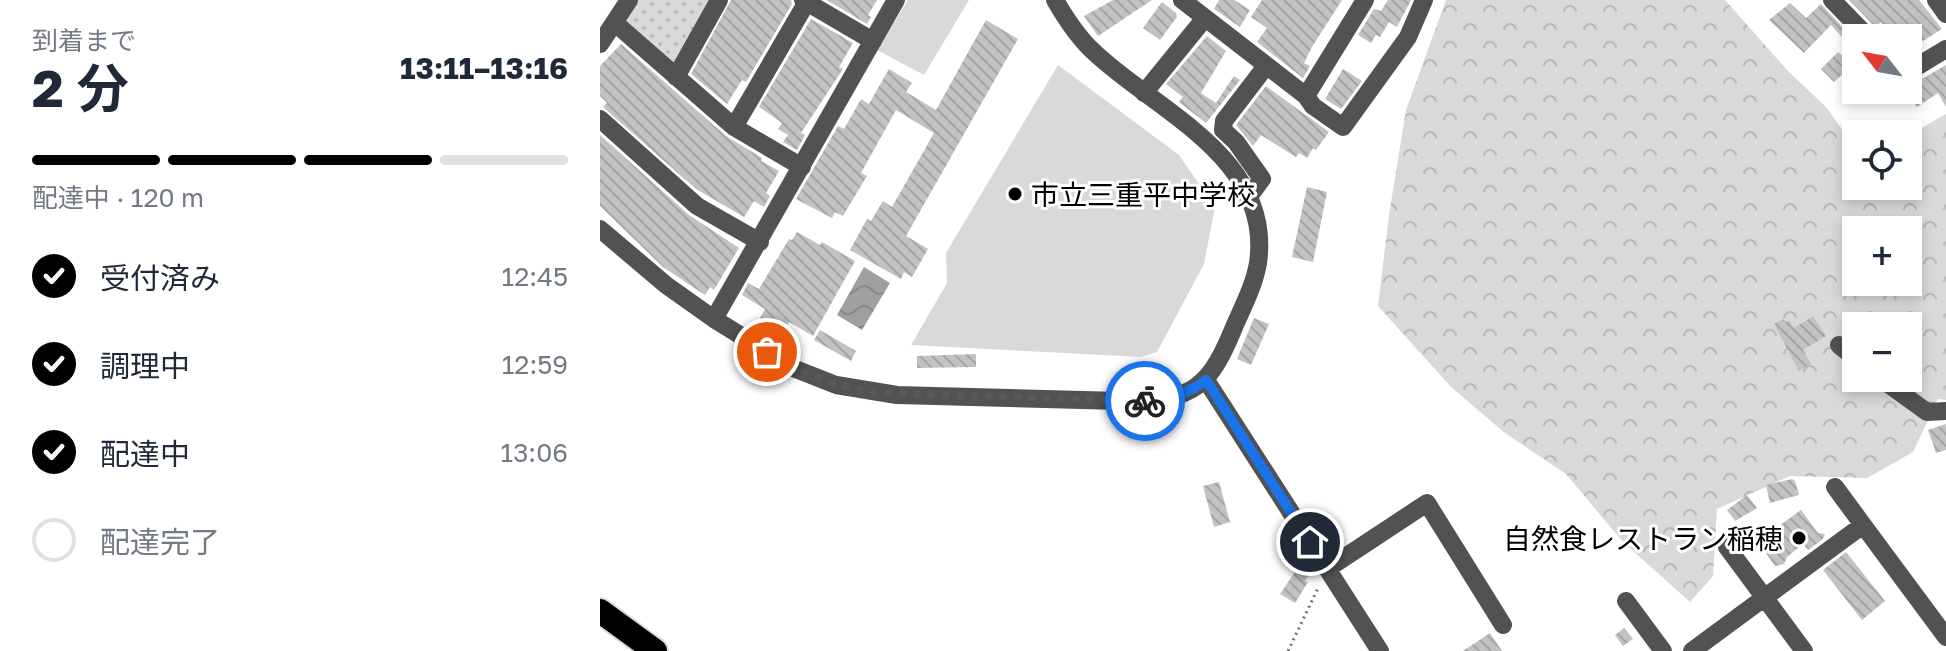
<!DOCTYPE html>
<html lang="ja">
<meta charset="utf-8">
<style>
:root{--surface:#fff;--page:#f2f2f3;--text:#1f2937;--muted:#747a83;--line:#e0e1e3;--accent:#000}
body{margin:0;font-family:"Golos Text","Noto Sans JP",sans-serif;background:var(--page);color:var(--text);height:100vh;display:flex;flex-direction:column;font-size:30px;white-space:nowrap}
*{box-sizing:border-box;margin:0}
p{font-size:26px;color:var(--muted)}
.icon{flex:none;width:44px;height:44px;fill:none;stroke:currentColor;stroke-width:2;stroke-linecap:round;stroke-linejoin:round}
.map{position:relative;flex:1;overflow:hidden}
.panel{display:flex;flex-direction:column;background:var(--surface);width:600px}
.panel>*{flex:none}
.needle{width:52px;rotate:301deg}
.fabs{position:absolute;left:1242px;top:24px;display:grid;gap:16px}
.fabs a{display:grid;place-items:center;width:80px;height:80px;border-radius:0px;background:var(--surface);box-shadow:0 4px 12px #0003;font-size:40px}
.pin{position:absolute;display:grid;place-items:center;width:68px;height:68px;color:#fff;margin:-34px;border:4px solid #fff;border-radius:50%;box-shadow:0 2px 8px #0007}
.courier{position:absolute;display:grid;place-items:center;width:80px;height:80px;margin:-40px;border:6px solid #1a73e8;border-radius:50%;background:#fff;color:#222;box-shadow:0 2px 10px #0007}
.head em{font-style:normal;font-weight:700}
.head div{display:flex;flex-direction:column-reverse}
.head{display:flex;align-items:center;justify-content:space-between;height:136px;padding:0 32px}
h1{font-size:52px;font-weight:700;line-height:60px}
.bar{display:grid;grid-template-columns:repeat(4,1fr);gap:12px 8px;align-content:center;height:96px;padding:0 32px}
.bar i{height:10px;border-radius:6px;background:var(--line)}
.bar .selected{background:var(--accent)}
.bar p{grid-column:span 4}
ol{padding:0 32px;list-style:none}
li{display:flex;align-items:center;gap:24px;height:88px}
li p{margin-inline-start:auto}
li .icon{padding:8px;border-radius:50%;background:var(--accent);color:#fff;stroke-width:4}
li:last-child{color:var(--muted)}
li i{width:44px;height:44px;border:4px solid var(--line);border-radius:50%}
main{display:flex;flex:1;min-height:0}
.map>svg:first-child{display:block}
</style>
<main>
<section class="panel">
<div class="head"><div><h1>2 分</h1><p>到着まで</p></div><em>13:11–13:16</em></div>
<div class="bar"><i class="selected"></i><i class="selected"></i><i class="selected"></i><i></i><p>配達中 · 120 m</p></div>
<ol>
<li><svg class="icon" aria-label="check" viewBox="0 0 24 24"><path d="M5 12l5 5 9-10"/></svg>受付済み<p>12:45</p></li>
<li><svg class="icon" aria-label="check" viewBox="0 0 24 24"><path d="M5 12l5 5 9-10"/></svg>調理中<p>12:59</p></li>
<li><svg class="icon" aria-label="check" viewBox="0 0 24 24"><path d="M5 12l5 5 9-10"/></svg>配達中<p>13:06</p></li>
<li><i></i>配達完了</li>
</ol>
</section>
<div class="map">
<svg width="1346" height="651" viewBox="0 0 1346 651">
<defs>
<pattern id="forest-crowns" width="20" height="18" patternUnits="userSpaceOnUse" patternTransform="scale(2)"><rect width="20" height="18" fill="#d9d9d9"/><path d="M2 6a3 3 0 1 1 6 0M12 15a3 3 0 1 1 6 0" fill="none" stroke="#b8b8b8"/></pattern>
<pattern id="park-dots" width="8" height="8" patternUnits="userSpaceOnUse" patternTransform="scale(2)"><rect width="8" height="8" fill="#d9d9d9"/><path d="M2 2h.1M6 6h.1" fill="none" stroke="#b8b8b8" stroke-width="1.8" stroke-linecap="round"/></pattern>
<pattern id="water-waves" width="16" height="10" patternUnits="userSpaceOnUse" patternTransform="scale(2)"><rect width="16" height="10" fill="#a0a0a0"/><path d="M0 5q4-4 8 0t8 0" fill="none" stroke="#888"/></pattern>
<pattern id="building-back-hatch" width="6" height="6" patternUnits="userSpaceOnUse" patternTransform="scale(2)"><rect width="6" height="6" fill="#c2c2c2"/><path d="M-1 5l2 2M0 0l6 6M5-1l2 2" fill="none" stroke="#a5a5a5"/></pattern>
</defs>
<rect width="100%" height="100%" fill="#fff"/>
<!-- forest -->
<path fill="url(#forest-crowns)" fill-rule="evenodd" d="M846,0H1125L1188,71L1227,108L1245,134L1256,139V186H1308V136L1346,114V400L1338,399L1313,452L1267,478L1190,476L1117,509L1113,576L1090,602L1023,542L966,474L905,433L851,387L778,306L789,215L806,110ZM1256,230H1308V282H1256ZM1256,326H1308V378H1256Z"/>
<!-- park -->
<path fill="url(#park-dots)" d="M35,0H114L78,64L70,65L24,19Z"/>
<!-- pitch -->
<path fill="#d9d9d9" d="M308,0H369L324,75L277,50Z
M458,65L579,155L615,207L604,264L557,352L541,357L311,345L347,283L346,253Z"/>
<!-- water -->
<path fill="url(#water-waves)" d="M264,267L290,283L262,330L237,315Z"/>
<!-- building -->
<path fill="url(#building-back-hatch)" d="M131,0H191L192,4L146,82L142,80L127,104L91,74Z
M227,0H277L268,15L271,17L267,24Z
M513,0H552L498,36L484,16Z
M619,0H634L650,10L640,27L614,9Z
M662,0H742L712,47L704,63L710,66L703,78L657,42L667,28L651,17Z
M788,0H811L797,27L789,22L780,37L776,35L771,43L758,35L774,9L781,11Z
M1249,0H1319L1342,29L1308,50V38H1292L1281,22L1275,27Z
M562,2L576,13L577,17L560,40L543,28Z
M1190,3L1206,18L1221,4L1249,34L1244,39L1231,25L1204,53L1169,20Z
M211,19L253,43L239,67L243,69L201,133L205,135L197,150L183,142L188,135L178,129L182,123L159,107Z
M386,20L418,39L306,236L328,249L312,277L304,272L301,279L250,250L267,219L271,221L283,201L292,207L334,133L296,110L261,173L267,176L243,216L235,212L232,218L196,199L238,126L244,129L261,99L269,104L289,69L312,83L306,92L336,110Z
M607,36L626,51L601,93L616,103L634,76L640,80L606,123L579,102L583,97L566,84Z
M21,44L126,136L162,158L161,161L179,171L166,193L170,196L164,207L154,201L144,217L96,189L3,107L7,103L0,96V66Z
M1238,52L1252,65L1234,82L1221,69Z
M1346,65V107L1338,93L1317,107L1307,91L1311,88L1310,86Z
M743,69L762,81L741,109L725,99Z
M666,86L729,132L716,150L713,148L707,158L699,153L696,157L661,135L653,146L636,125Z
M0,135L89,215L139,248L114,290L110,287L105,295L63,267L0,206Z
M707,187L727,192L713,262L692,257Z
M197,232L220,245L222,242L255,261L213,336L189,322L184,332L160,318L165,309L142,295L148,283L159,289L189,239L192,240Z
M1213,316L1226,336L1203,350L1211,364L1199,371L1174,324L1183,319L1186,322L1189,320L1194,328Z
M654,318L669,324L651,365L637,359Z
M220,330L256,351L251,361L214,340Z
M376,354V367L317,368V356Z
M1346,424V450L1336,453L1328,430Z
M1192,479L1195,481L1199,495L1170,503L1166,485Z
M619,482L630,522L614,527L603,486Z
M1147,495L1157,508L1135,521L1127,510Z
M1201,510L1218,533L1225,534L1223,539L1208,550L1203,544L1187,557L1184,564L1175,566L1161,546L1177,535L1175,529Z
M1246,552L1285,601L1262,620L1223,570Z
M699,566L710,573L705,581L708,582L695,603L680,594Z
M1024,628L1033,639L1023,646L1015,635Z
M890,633L902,651H863Z"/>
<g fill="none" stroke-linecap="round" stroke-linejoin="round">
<defs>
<path id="highway" d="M0,611L55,651"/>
</defs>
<!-- highway casing -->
<use href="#highway" stroke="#dbdbdb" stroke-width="28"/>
<!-- path -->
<path stroke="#747474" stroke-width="3" stroke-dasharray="2 4" stroke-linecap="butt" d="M688,651L719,586"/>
<!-- minor -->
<path stroke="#525252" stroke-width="18" d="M203,0L273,41
M582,0L706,96L765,0
M1232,0L1269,38
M1336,0L1346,14
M15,23L134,127L202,167
M0,44L29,0
M1308,72L1346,49
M76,77L119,0
M544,93L605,18
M706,96L713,106L743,127L808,37L824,0
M0,119L97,206L160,242
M134,127L208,0
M648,198L662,179L636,142L623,130L624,121L666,66
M0,229L66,285L114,319L193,368L236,385L297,395L520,401C586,400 606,395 632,332C641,310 654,287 658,263C673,158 558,112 495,53C478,38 466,19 455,0
M114,319L296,0
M1239,345L1256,359
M1280,378L1327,412L1346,411
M606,380L780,651
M1235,487L1263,525
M1127,547L1204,651
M727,569L827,503L903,625
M1026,601L1063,651
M1092,651L1263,525L1346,637"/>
<!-- highway -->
<use href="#highway" stroke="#000" stroke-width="24"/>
</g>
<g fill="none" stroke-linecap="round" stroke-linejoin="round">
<!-- done -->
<path stroke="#595959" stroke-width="8" stroke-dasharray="0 14.4" d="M167,352C202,374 237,388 279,393L545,401"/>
<!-- route -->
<path stroke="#1a73e8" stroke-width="10" d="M545,401C568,400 588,394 606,380L710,542"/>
</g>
<!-- markers -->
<g fill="#000" stroke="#fff" stroke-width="3">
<circle cx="415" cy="194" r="8"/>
<circle cx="1199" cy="538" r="8"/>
</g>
<g text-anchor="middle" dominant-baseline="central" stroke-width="6" stroke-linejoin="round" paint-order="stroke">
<!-- poi labels -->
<g font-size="28" fill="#000" stroke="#fff" text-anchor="start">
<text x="431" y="194">市立三重平中学校</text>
<text x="1183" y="538" text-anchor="end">自然食レストラン稲穂</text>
</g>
</g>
</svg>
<div class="fabs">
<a><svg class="needle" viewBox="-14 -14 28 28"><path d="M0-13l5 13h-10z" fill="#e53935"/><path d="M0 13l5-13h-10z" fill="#747a83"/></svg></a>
<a><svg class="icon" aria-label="locate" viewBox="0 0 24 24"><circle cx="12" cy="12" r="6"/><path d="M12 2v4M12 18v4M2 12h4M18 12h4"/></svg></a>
<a>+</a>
<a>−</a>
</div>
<div class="pin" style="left:167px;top:352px;background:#ea580c"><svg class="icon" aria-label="bag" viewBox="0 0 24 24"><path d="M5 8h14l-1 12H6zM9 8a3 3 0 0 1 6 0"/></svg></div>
<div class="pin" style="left:710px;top:542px;background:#1f2937"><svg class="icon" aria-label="home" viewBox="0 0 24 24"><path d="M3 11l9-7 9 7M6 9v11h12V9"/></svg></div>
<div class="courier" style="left:545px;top:401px"><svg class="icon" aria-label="bike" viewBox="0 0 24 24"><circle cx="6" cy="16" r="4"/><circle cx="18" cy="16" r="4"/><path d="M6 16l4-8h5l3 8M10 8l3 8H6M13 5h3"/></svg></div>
</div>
</main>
